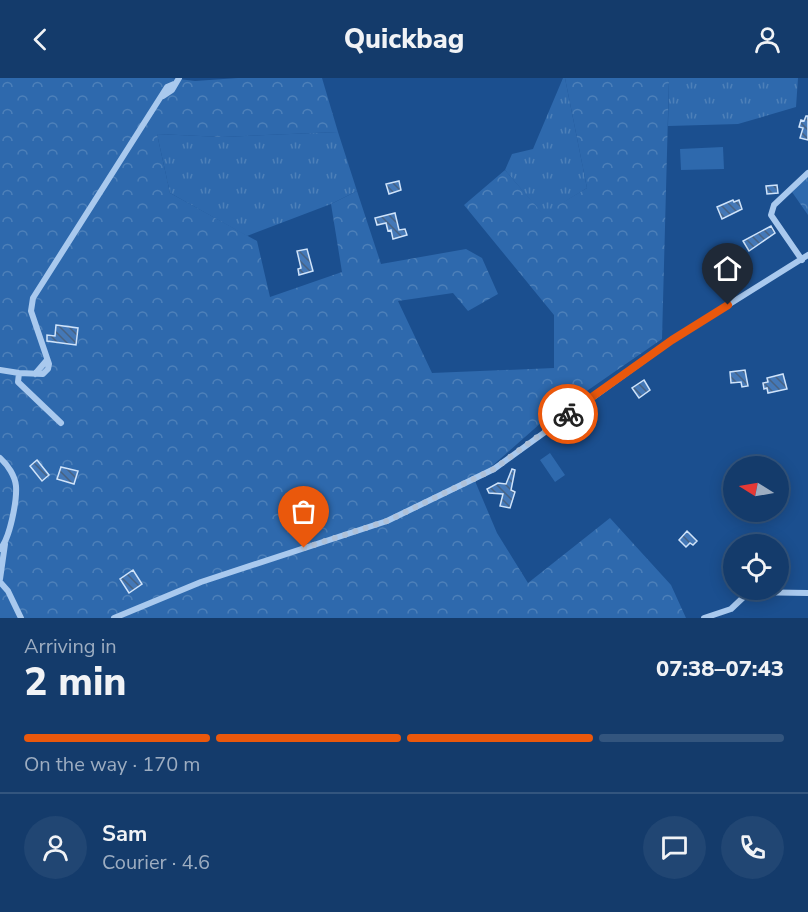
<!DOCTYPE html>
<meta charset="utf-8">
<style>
:root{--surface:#143b6b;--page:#214673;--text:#f1f3f6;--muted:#9dadc1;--line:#33557e;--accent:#ea580c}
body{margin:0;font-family:"Nunito Sans",sans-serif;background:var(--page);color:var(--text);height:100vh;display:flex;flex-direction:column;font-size:22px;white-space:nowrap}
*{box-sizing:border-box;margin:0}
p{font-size:20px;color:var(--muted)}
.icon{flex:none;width:33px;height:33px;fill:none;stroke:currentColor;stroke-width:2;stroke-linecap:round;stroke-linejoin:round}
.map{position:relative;height:540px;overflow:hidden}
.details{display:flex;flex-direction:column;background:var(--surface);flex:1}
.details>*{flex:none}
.needle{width:39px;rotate:281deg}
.fabs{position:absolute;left:723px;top:378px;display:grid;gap:12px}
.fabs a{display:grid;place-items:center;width:66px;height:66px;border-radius:50%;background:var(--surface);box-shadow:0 3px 15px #0003,0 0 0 2px var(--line);font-size:30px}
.pin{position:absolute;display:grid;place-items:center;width:51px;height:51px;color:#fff;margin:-62px -26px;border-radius:50% 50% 50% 0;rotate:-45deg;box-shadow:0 0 6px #0007}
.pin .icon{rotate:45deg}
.courier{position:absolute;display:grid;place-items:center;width:60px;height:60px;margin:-30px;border:4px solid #ea580c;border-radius:50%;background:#fff;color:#222;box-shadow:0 2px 8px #0007}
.summary em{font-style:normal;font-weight:800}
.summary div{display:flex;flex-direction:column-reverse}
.summary{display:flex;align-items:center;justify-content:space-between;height:102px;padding:0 24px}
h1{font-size:39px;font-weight:800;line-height:45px}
.bar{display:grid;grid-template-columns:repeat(4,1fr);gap:9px 6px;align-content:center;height:72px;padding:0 24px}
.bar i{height:8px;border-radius:4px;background:var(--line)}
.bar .selected{background:var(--accent)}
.bar p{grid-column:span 4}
.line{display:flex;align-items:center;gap:15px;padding:0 24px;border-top:2px solid var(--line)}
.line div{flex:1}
.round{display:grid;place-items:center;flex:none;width:63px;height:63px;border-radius:32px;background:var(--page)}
header{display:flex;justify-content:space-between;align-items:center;height:78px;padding:0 24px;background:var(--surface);font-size:27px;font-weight:800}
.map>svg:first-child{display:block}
</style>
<header><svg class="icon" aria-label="back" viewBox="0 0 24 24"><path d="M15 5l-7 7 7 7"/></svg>Quickbag<svg class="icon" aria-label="person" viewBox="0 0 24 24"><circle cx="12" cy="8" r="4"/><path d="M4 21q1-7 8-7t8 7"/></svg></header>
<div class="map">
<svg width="808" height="540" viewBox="0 0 808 540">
<defs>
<pattern id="grass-tufts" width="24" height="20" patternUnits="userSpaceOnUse" patternTransform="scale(1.5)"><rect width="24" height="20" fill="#2e69ad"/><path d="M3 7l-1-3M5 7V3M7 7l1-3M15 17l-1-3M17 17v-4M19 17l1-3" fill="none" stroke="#4d80b9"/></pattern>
<pattern id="forest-crowns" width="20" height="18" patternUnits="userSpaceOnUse" patternTransform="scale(1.5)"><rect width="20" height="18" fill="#2e69ad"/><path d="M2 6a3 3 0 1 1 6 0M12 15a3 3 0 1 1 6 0" fill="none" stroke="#4d80b9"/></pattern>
<pattern id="building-back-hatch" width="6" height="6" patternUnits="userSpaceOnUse" patternTransform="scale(1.5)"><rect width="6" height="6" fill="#4478b7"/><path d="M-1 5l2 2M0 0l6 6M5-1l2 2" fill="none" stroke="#486282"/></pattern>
</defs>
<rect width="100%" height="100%" fill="#1b4f8f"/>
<!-- grass -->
<path fill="url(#grass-tufts)" d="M563,0H565L587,110L543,137L505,92L512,76L533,71Z
M669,0H798L796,29L738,46L668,48Z
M338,54L357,113L331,126L247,158L170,115L157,56L222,59Z"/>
<!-- forest -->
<path fill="url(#forest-crowns)" d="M0,0H171L195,3L238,0H322L338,54L222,59L157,56L170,115L257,163L270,219L342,194L331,126L357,113L381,186L466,171L482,180L498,216L468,233L453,215L398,223L432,295L554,290V237L464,127L505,92L543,136L587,110L565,0H669L662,261L542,344L475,403L497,455L528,505L610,440L671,507L686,540H0Z
M808,98V137L792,114Z"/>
<!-- pitch -->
<path fill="#2e69ad" d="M723,69L724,91L681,92L680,71Z
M550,375L565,397L555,404L540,382Z"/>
<!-- building -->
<path fill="url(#building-back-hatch)" stroke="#cfe3fa" stroke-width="1.5" d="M806,38H808V62L800,60L803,50L799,49L801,42L804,43Z
M399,103L401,112L389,116L386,106Z
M777,107L778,115L767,116L766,108Z
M733,122L734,124L739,122L742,131L722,141L717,129Z
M395,135L399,152L405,151L407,157L393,161L391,152L388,153L386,145L377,147L375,140Z
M771,148L775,155L749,173L743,163Z
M307,171L313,193L299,197L298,191L301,190L297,173Z
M733,187L739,194L746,191L749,197L730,207L725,197L727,196L725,193Z
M56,247L78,250L76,267L47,263V257L55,258Z
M745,292L748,308L742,309L741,304L731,305L730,294Z
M783,296L787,311L768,315L767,310L764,311L763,305L768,304L767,300Z
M644,302L650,312L639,320L632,310Z
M37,382L49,397L42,403L30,388Z
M61,389L78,393L74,406L57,401Z
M512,391L515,392L511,412L515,414L510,430L500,428L503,416L489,415L487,411L498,405L506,406Z
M687,453L697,463L693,467L690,465L686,469L679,462Z
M133,492L142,506L129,515L120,501Z"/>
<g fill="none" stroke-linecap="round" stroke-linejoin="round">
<!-- minor -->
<path stroke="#a9c9ee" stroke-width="6" d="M163,18L172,12L179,0
M802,182L771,137L774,127L808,95
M0,292L19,295L43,296L48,291L49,286L31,233L33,220L167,9L174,6
M19,295L18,304L61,345
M35,296L47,282
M0,380C8,387 15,398 16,408C17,422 10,461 0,471
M0,501L5,466
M0,504L8,513L21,540
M114,540L201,504L387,443L494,391L672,262L808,177
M704,540L731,531L749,514L808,515"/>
</g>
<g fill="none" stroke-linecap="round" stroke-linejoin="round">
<!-- done -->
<path stroke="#afc1d8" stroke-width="6" stroke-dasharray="0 10.8" d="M304,470L387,443L494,391L568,336"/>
<!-- route -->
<path stroke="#ea580c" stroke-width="8" d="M568,336L672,262L728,227"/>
</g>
</svg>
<div class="fabs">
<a><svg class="needle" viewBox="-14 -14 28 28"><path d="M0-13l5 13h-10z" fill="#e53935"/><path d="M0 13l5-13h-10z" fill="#9dadc1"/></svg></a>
<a><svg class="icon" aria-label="locate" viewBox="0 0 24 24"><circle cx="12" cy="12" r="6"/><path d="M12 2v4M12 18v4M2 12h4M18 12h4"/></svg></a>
</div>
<div class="pin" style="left:304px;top:470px;background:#ea580c"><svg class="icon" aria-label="bag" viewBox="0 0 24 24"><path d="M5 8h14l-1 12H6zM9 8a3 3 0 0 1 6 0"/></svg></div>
<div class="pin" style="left:728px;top:227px;background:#1f2937"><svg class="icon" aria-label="home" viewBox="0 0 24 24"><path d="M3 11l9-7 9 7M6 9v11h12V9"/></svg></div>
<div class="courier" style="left:568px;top:336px"><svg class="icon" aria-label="bike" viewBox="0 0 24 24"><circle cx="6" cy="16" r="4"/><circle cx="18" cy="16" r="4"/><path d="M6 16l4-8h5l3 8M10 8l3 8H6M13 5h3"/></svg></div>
</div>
<section class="details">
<div class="summary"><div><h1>2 min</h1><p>Arriving in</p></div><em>07:38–07:43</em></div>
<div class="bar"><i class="selected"></i><i class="selected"></i><i class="selected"></i><i></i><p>On the way · 170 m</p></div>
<div class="line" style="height:108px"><a class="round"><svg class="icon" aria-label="person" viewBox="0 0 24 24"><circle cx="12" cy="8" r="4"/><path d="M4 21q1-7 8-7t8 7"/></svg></a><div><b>Sam</b><p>Courier · 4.6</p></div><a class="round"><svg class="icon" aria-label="chat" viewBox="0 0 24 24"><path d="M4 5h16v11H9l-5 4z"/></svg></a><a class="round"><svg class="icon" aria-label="phone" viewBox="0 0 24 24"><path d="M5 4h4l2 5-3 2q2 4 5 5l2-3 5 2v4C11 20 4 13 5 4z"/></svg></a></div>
</section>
